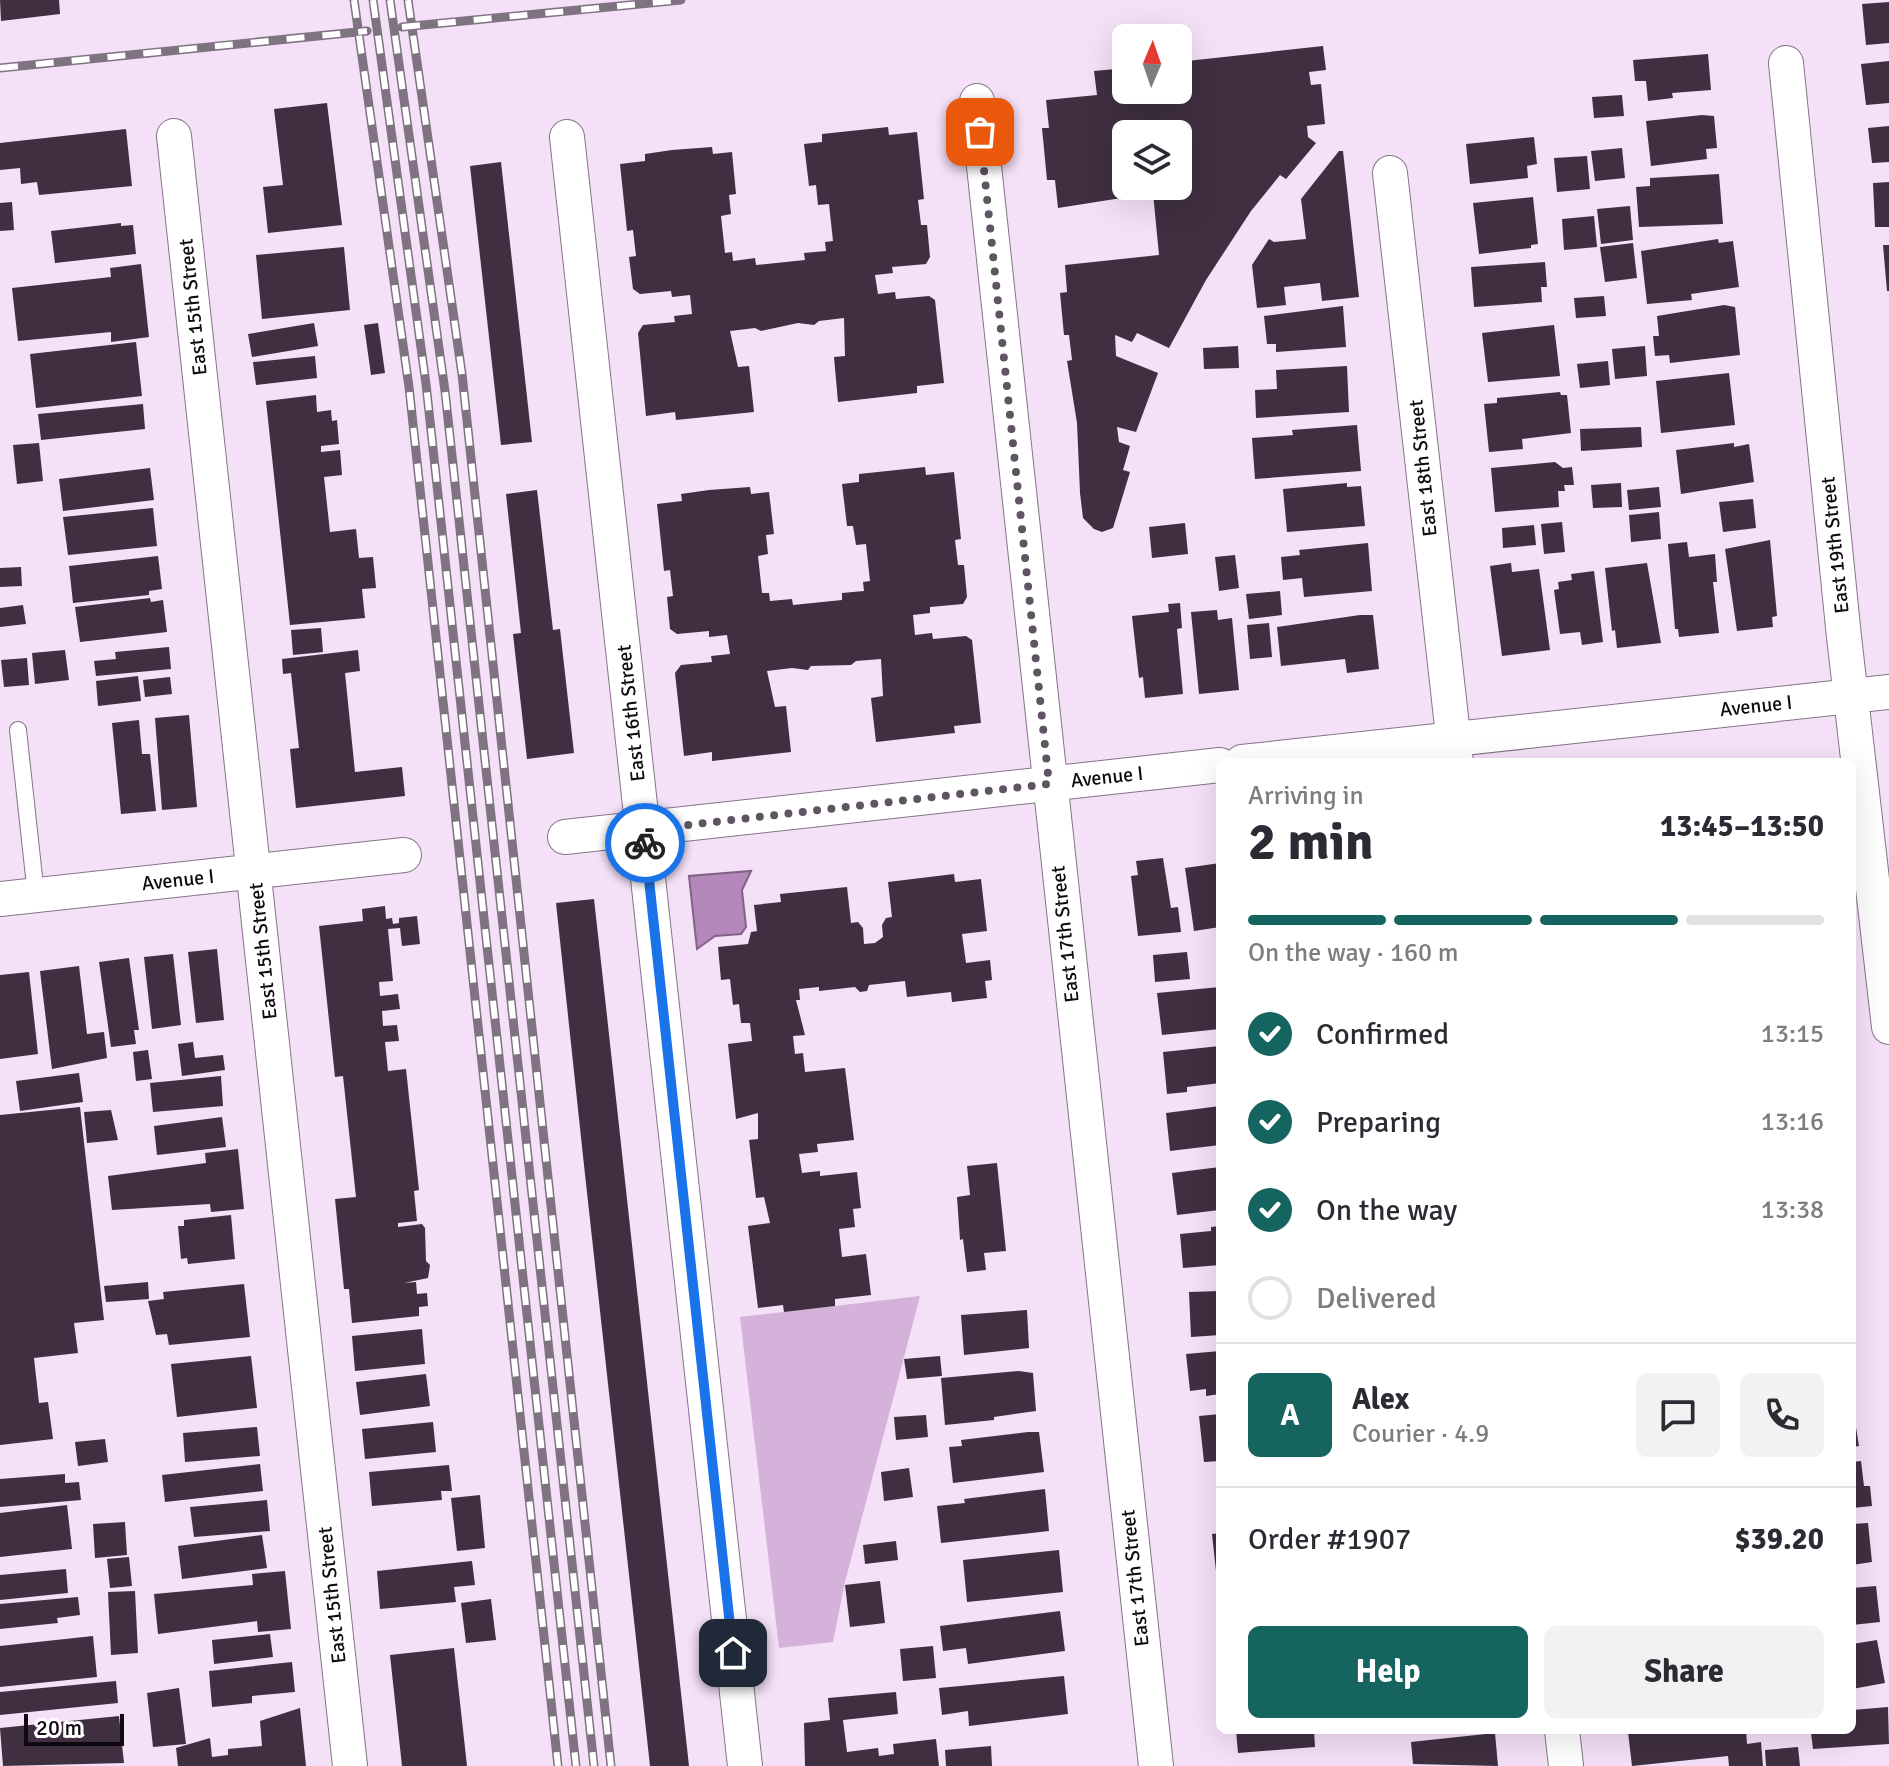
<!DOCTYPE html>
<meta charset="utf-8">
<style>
:root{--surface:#fff;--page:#f2f2f3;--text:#2b2b33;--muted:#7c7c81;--line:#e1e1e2;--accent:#16645f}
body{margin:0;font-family:Signika,sans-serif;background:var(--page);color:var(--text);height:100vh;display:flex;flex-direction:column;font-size:30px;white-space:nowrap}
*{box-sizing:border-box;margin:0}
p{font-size:26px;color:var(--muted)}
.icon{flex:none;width:44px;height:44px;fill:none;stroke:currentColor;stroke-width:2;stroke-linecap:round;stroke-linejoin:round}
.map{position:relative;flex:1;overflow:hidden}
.details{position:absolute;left:1216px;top:758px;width:640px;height:976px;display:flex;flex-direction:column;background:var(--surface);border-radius:12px;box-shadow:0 8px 32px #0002}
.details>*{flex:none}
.needle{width:52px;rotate:2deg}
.tools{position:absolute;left:1112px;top:24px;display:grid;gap:16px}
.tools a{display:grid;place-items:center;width:80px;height:80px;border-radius:12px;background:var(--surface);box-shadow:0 8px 32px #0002;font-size:40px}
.scale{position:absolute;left:24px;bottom:20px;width:100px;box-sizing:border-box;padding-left:8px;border:4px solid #0f0910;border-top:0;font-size:22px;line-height:28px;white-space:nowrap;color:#0f0910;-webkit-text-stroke:6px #fff;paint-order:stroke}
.pin{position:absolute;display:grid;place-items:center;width:68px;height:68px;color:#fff;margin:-34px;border-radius:16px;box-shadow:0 4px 12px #0006}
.courier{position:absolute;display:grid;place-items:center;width:80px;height:80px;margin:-40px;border:6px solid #1a73e8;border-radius:50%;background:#fff;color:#222;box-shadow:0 2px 10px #0007}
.overview em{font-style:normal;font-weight:700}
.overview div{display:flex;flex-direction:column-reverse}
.overview{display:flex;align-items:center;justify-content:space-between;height:136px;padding:0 32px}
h1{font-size:52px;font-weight:700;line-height:60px}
.bar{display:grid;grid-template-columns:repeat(4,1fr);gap:12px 8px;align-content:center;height:96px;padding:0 32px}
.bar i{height:10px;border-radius:6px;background:var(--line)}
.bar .selected{background:var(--accent)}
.bar p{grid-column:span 4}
.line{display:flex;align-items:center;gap:20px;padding:0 32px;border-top:2px solid var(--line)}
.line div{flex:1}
.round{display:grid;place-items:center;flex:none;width:84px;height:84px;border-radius:12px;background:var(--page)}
ol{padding:0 32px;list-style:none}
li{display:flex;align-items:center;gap:24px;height:88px}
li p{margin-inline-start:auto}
li .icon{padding:8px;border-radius:50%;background:var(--accent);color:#fff;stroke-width:4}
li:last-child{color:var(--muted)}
li i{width:44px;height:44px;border:4px solid var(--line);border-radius:50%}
.button{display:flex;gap:16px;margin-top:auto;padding:16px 32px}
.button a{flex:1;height:92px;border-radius:12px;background:var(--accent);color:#fff;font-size:32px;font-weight:700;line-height:92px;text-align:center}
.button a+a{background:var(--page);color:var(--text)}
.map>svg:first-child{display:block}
</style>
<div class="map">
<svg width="1889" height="1766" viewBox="0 0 1889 1766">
<rect width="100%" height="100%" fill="#f4e0f7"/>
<!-- green -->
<path fill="#d5b2d9" d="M920,1296L845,1582L833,1642L779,1648L740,1317Z"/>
<!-- water -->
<path fill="#b588bb" stroke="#836288" stroke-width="2" d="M751,871L742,890L746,927L741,934L715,936L697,949L689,876Z"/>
<!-- building -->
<path fill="#3f2f41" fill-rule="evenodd" d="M0,0H59L60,14L1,21Z
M1889,2V43L1866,45L1862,4Z
M1323,46L1326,70L1309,72L1311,85L1321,84L1325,124L1307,126L1308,137L1316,143L1286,179L1280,175L1251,211L1206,280L1169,348L1137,333L1132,342L1115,335L1116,356L1158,373L1136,432L1117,427L1119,442L1130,446L1123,470L1130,472L1113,528L1102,532L1094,529L1083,518L1080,493L1077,423L1067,361L1072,360L1069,335H1064L1060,293L1067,292L1065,265L1159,255L1153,193L1058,208L1055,180H1047L1042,128H1049L1046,100L1097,95L1094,71L1126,68V90H1178V62ZM1126,134H1178V186H1126Z
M1708,54L1711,90L1672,93L1673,98L1648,101L1646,81H1635L1633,60Z
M1889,61V103L1866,105L1861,64Z
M1622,95L1624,116L1594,118L1592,97Z
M327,103L342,225L268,233L263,187L283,185L274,109Z
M1702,115L1714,116L1717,148L1706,149L1707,159L1651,166L1646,121Z
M1889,126V162L1872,163L1868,128Z
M888,127L889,135L917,132L924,199L918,200L921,225H927L930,257L926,264L892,267L893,273L875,275L878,294L895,292L896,299L929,296L935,300L944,383L917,386V393L838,402L834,357L845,356L844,318L819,321L814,325L798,323L761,331L755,328L730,331L738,367L749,366L754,412L676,420L675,412L646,416L638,333L643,325L675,322L674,316L692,314L690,295L672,297L671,291L640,294L633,289L629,257L636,256L633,230L627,231L620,164L645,161V154L672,150L712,147L713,154L732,152L736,194L729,195L731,214L721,216L725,253L732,252L733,261L755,258L756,265L805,260L804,253L826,251L825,242L833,241L829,204L818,205L816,185L809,186L804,144L822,142V134Z
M126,129L132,186L39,195L37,182L21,184L20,168L0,170V143Z
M1534,137L1537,164L1527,166L1528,178L1470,184L1466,144Z
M1622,148L1625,178L1595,181L1591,151Z
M1339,151H1343L1359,297L1322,301L1320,283L1284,287L1286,305L1257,308L1252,265L1269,239L1274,242L1306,239L1301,199Z
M1587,156L1590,189L1557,192L1554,158Z
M501,162L532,442L501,445L470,166Z
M1719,174L1723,224L1639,227L1636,187L1650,186V178Z
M1889,182V227H1875L1873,183Z
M1533,197L1538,244L1531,245V248L1479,254L1473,203Z
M12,202L14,230L0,231V203Z
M1630,206L1633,240L1601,244L1597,209Z
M1594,216L1597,247L1564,250L1562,219Z
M121,223V226L133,225L136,254L55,263L51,231Z
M1718,239L1719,243L1733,241L1739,287L1691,294L1692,300L1647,304L1641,251Z
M1633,243L1637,278L1605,282L1600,247Z
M1883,245H1889V291H1887Z
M344,247L350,310L262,319L256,255Z
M1545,262L1547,287H1541L1542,302L1474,307L1471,267Z
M141,264L149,337L111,342V332L18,341L12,288L111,277L110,268Z
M1604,296L1606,316L1576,318L1574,298Z
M1724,305L1735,307L1740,355L1670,363L1669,355L1655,356L1653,336H1659L1657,316Z
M1343,306L1346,347L1276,352V344H1267L1264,316Z
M314,323L318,346L252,357L248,334Z
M378,323L385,373L371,375L364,325Z
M1554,325L1560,376L1488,382L1482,333Z
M136,342L142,396L36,408L30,354Z
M1238,346L1239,368L1204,369L1203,348Z
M1645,346L1647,376L1615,379L1612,349Z
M315,356L317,378L256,385L253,362Z
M1608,361L1610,385L1580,388L1577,364Z
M1347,366L1349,412L1256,418L1255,390L1277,389L1276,370Z
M1729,373L1735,425L1661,433L1656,381Z
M1560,392L1561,395H1567L1571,433L1522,439L1523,449L1489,452L1484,404L1497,403V398Z
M316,395L317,412L331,410L332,421L337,420L339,444L321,446V452L340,450L342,475L324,477L330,532L356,529L359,558L373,557L376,588L362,589L365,618L290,625L266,401Z
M143,404L145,429L41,440L38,414Z
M1357,425L1361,471L1255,479L1252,438L1293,435L1292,430Z
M1641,427L1642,447L1581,451L1580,429Z
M39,443L43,481L17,484L13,445Z
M1734,443V447L1749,444L1754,482L1681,494L1676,450Z
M1555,462L1563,468L1572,467L1574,485H1564L1565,491H1558L1559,507L1495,512L1491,468Z
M925,467L926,475L954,472L961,539L955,540L958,565H964L967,597L963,604L930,607V613L913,615L915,635L932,633L933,639L966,636L972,640L981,723L954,726L955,733L876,742L871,698L883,696L881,659L856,661L851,665L811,666L808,670L792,668L767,671L775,707L786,706L791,752L712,761V752L684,756L675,673L681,665L712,662L711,656L730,654L727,635L709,637V631L677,634L670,629L667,597L673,596L670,570L664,571L657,504L682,501L681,494L709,490L750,487L751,494L769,492L774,534L766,535L768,554L758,556L762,593H769L770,601L792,599L793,605L842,600V593L864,591L863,582L870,581L866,544L856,545L853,526H847L842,484L859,482V474Z
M150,468L154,500L63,511L59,479Z
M1347,483V487L1361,486L1365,526L1287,532L1283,489Z
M1621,483L1622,507L1593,508L1591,485Z
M1659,487L1661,507L1629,510L1627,490Z
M537,490L553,630L560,629L574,753L527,759L513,634L521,633L506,494Z
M1753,499L1756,528L1723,532L1719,502Z
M153,508L157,546L68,555L63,517Z
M1659,512L1661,539L1631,542L1629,515Z
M1562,522L1565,552L1544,554L1541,524Z
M1185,523L1188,554L1152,558L1149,527Z
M1534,525L1536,545L1503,548L1502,528Z
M1770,540L1777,616L1772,617L1773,627L1737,631L1725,549Z
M1687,542L1689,557L1715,554L1717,582H1713L1719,633L1679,637L1678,629H1675L1668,544Z
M1368,543L1372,591L1304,597L1302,578L1283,580L1281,557L1300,555L1299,550Z
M1235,555L1239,588L1219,591L1215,557Z
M158,556L162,589L149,591V595L73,603L69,566Z
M1511,563L1512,572L1539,569L1550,650L1502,656L1490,566Z
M1647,563L1661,643L1617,648L1615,630L1612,631L1605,568Z
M21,567L22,586L0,587V568Z
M1594,571L1603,642L1582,645L1580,632L1560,634L1554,590L1559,589L1558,582L1572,580L1571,574Z
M1280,591L1282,615L1249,619L1246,594Z
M150,598L151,602L163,600L167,632L80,642L75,607Z
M1180,603L1182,628L1177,629L1183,694L1145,698L1143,677L1139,678L1132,616L1169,612L1168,604Z
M23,605L26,624L0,627V608Z
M1217,610L1218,620L1232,618L1239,690L1199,694L1191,612Z
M1360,615H1373L1379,669L1347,673L1345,659L1281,666L1277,627Z
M1269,623L1272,657L1250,659L1247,625Z
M321,628L323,652L293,655L291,630Z
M169,647L171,669L96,676L94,661L116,659L115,652Z
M65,650L69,680L35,684L32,653Z
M358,650L360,671L345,673L355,772L402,767L405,796L296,808L290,749L299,748L291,673L283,674L282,659Z
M27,658L29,685L4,687L1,660Z
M138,676L141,701L98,706L96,681Z
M170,677L172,694L145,697L143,680Z
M189,715L197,807L162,810L155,718Z
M139,720L142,754H150L156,811L121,814L112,723Z
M1163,858L1171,908L1178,907L1181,932L1138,936L1131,876L1138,875L1136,861Z
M1220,863V927L1194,931L1185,868Z
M954,874L955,882L981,879L987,931L962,934L966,963L990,960L992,980L985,981L987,998L952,1002L951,992L907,997L905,981L869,985L867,991L860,992L855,987L819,991V987L799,989L800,1000H796L805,1035L793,1036L795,1054L803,1053L805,1072L845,1068L854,1140L817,1144L818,1152L799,1154L802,1173L820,1171V1176L857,1172L861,1208L853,1209L855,1227L839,1229L842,1257L866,1254L871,1295L835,1299V1306L784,1312L783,1305L758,1308L748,1226L770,1223L764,1197L756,1198L749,1140L758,1139V1113L736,1119L728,1044L752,1041L750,1023H741L739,1004L733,1005L730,979L721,980L718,947L748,944L751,932L757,931L754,905L781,902L780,894L847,887L851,923L858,922L863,928L864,944L875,943L883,937L882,925L886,918L892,917L888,882Z
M594,899L606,1007L689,1766H650L583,1156L556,903Z
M385,906L386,919L392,918L393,924L399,923V918L417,916L420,944L402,946L400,928L388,929L393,981L379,982L380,996L398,994L400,1009L382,1011L383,1026L397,1025L399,1041L385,1042L388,1071L406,1069L419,1190L414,1191L417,1221L398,1223V1227L422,1224L425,1228L426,1261L430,1265L428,1278L404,1283L416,1282L417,1294L427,1293L428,1306L419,1307V1316L352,1323L349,1289H344L335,1199L356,1197L343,1076L335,1077L319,926L363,921L362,909Z
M217,949L224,1020L196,1023L188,952Z
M1187,952L1190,979L1155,982L1153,955Z
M173,954L181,1025L152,1029L144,957Z
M129,958L139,1030H134L136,1044L111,1047L99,962Z
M79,966L87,1034L104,1032L107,1058L52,1069L40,971Z
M29,972L38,1054L0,1059V975Z
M1220,987V1029L1162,1035L1157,993Z
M193,1042L195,1058L223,1055L225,1070L182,1076L178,1044Z
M1220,1046V1083L1187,1087V1092L1167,1094L1163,1052Z
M148,1050L152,1079L136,1081L133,1052Z
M79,1073L83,1102L20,1111L16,1081Z
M221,1076L223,1106L153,1112L150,1083Z
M1220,1106V1145L1170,1151L1166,1113Z
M80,1107L104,1320L74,1323L78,1353L34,1358L39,1403L48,1402L53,1439L0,1445V1115Z
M111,1110L118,1140L87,1143L84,1112Z
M222,1117L226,1147L157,1155L154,1126Z
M238,1149L244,1209L211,1212L210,1204L112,1210L108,1176L206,1163L205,1153Z
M997,1163L1006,1251L984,1253L986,1270L967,1272L963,1239L960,1240L957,1197L970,1195L967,1166Z
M1220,1167V1210L1177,1215L1172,1173Z
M231,1215L235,1259L188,1264L187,1258L181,1259L178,1226H184V1220Z
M1220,1226V1265L1183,1268L1180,1234L1211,1231V1227Z
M148,1282L149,1299L106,1302L104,1286Z
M244,1284L250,1337L169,1345L167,1334L156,1335L148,1301L164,1299L163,1292Z
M1220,1291V1335L1191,1337L1189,1292Z
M1027,1310L1029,1348L964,1355L961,1315Z
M422,1329L425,1364L355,1371L352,1336Z
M1220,1351V1394L1206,1396V1389L1190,1391L1186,1354Z
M251,1356L257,1408L177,1417L171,1364Z
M940,1356L942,1376L907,1379L904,1359Z
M1019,1371L1033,1373L1036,1411L994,1417V1420L945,1425L941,1378Z
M426,1374L430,1406L360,1415L356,1382Z
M1852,1403L1859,1446L1852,1447Z
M1220,1414V1461L1204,1462L1199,1416Z
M926,1415L928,1437L896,1440L894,1417Z
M433,1422L436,1452L365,1459L362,1429Z
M257,1427L260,1456L185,1462L183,1433Z
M1028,1432H1039L1044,1472L953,1483L949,1447L962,1446L961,1440Z
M105,1439L108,1462L78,1466L75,1442Z
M1861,1461L1864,1486H1870L1872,1506L1852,1508V1462Z
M260,1464L263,1491L165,1502L162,1475Z
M449,1465L452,1491H441L442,1500L372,1506L369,1472Z
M909,1468L913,1497L884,1501L881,1472Z
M65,1474V1483L79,1482L81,1500L0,1507V1479Z
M1045,1489L1049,1531L941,1543L937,1506L965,1503L964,1499Z
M480,1495L485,1548L457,1551L451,1498Z
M267,1500L270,1531L194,1537L190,1507Z
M67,1505L72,1549L0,1557V1513Z
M125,1522L127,1555L95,1558L93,1524Z
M1868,1523L1872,1562L1852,1565V1524Z
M1220,1533V1571H1216L1212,1534Z
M262,1535L267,1568L182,1579L178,1546Z
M896,1541L898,1560L865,1564L863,1545Z
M1059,1550L1063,1592L967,1602L963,1560Z
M129,1557L132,1586L110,1588L107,1559Z
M472,1561L475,1585L454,1587L456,1602L380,1609L377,1571Z
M66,1569L68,1593L0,1600V1575Z
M285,1571L291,1629L258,1632L257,1621L158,1634L154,1594L253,1585L252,1574Z
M880,1581L885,1623L850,1627L845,1585Z
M1876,1586L1880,1622L1852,1625V1588Z
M135,1591L138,1653L111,1655L108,1592Z
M78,1597L80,1615L57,1618L58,1623L0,1629V1604Z
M491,1599L496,1640L466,1643L461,1603Z
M1060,1611L1065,1651L968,1664L966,1648L943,1651L940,1626Z
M270,1634L273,1657L214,1664L212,1640Z
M93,1636L97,1677L0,1687V1646Z
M1877,1640L1885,1683L1852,1689V1644Z
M933,1646L936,1678L903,1681L900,1649Z
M454,1648L467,1766H402L390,1655Z
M292,1662L295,1692L252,1696V1703L212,1707L209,1671Z
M1064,1676L1068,1714L969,1726L968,1711L942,1715L939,1688Z
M116,1681L118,1703L0,1715V1692Z
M179,1688L186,1744L153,1747L147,1693Z
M896,1692L898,1714L843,1720L847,1752L878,1748L879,1756L894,1754L893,1744L936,1739L939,1766H805L804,1723L830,1720L828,1698Z
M1888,1707L1889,1744L1813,1749L1811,1733L1806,1734L1805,1730H1852V1710Z
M300,1708L306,1766H178L176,1748L210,1738L212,1757L228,1755V1749L262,1746L260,1721Z
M119,1716L124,1763L3,1766L0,1728Z
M1236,1730H1314L1315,1747L1238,1753Z
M1649,1730H1746L1747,1744L1761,1742L1763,1766H1729L1728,1756L1632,1766L1628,1732Z
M1495,1733L1498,1766L1413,1764L1411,1742Z
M991,1746L992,1766H946L945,1750Z
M1798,1747L1800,1766H1766L1765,1750Z"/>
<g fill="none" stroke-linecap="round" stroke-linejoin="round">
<defs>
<path id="service" d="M18,730L36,895"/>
<path id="minor" d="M1786,63L1844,637L1889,1027
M977,101L1156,1766
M174,136L350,1766
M567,137L745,1766
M1390,173L1456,762
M1242,762L1889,692
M565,837L1220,765
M0,899L404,855
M1562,1730L1566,1766"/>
</defs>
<!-- service casing -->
<use href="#service" stroke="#857487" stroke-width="18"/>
<!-- minor casing -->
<use href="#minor" stroke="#857487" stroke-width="36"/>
<!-- service -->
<use href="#service" stroke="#fff" stroke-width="16"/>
<!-- minor -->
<use href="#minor" stroke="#fff" stroke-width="34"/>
<defs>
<path id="rail" d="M354,0L409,387L558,1766
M373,0L426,384L576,1766
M390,0L445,391L594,1766
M408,0L462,374L611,1766
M402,27L681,0
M0,68L367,31"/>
</defs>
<!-- rail casing -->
<use href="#rail" stroke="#7f7281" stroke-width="9"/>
<!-- rail -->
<use href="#rail" stroke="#fff" stroke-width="6" stroke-dasharray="18" stroke-linecap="butt"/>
</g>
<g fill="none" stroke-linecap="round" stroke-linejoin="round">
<!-- done -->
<path stroke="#5f5461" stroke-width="8" stroke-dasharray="0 14.4" d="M645,843L644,830L1049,784L980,132"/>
<!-- route -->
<path stroke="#1a73e8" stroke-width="10" d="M645,843L733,1653"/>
</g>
<g text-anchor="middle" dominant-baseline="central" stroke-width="8" stroke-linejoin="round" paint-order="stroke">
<!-- street labels -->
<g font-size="20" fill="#0f0910" stroke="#fff">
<text transform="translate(193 307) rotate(-96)">East 15th Street</text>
<text transform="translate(1423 468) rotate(-96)">East 18th Street</text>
<text transform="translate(1835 545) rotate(-96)">East 19th Street</text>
<text transform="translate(1756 706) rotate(-6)">Avenue I</text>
<text transform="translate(631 713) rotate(-96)">East 16th Street</text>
<text transform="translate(1107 777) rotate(-6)">Avenue I</text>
<text transform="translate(178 880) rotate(-6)">Avenue I</text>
<text transform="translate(1065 934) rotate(-96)">East 17th Street</text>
<text transform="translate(263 951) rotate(-96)">East 15th Street</text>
<text transform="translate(1135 1578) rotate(-96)">East 17th Street</text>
<text transform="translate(332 1595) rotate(-96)">East 15th Street</text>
</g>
</g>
</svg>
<div class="tools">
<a><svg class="needle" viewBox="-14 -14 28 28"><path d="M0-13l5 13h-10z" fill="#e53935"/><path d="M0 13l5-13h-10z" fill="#7c7c81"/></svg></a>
<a><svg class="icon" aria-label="layers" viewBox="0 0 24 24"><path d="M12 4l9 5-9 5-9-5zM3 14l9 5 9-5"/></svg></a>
</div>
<div class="scale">20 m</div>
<div class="pin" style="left:980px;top:132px;background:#ea580c"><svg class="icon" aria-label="bag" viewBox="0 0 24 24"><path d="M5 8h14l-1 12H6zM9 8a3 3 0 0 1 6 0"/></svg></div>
<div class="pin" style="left:733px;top:1653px;background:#1f2937"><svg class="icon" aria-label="home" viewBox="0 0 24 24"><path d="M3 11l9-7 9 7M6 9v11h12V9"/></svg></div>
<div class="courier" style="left:645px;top:843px"><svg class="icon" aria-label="bike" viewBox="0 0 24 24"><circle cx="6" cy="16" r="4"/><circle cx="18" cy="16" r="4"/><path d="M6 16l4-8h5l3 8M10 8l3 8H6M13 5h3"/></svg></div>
<section class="details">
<div class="overview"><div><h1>2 min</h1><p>Arriving in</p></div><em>13:45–13:50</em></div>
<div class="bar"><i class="selected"></i><i class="selected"></i><i class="selected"></i><i></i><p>On the way · 160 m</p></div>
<ol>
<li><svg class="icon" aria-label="check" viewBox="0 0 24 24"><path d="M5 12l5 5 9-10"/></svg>Confirmed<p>13:15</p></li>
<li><svg class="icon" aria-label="check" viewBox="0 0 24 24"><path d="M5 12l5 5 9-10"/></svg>Preparing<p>13:16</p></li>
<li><svg class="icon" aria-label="check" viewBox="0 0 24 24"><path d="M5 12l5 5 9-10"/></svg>On the way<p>13:38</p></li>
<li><i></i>Delivered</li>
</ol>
<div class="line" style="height:144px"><b class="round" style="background:var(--accent);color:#fff">A</b><div><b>Alex</b><p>Courier · 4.9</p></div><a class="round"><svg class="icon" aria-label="chat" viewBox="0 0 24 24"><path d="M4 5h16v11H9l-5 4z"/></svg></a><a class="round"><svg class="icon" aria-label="phone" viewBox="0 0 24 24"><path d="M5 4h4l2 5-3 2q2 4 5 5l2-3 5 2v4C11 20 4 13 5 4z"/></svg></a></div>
<div class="line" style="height:104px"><div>Order #1907</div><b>$39.20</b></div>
<div class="button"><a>Help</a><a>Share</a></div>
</section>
</div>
